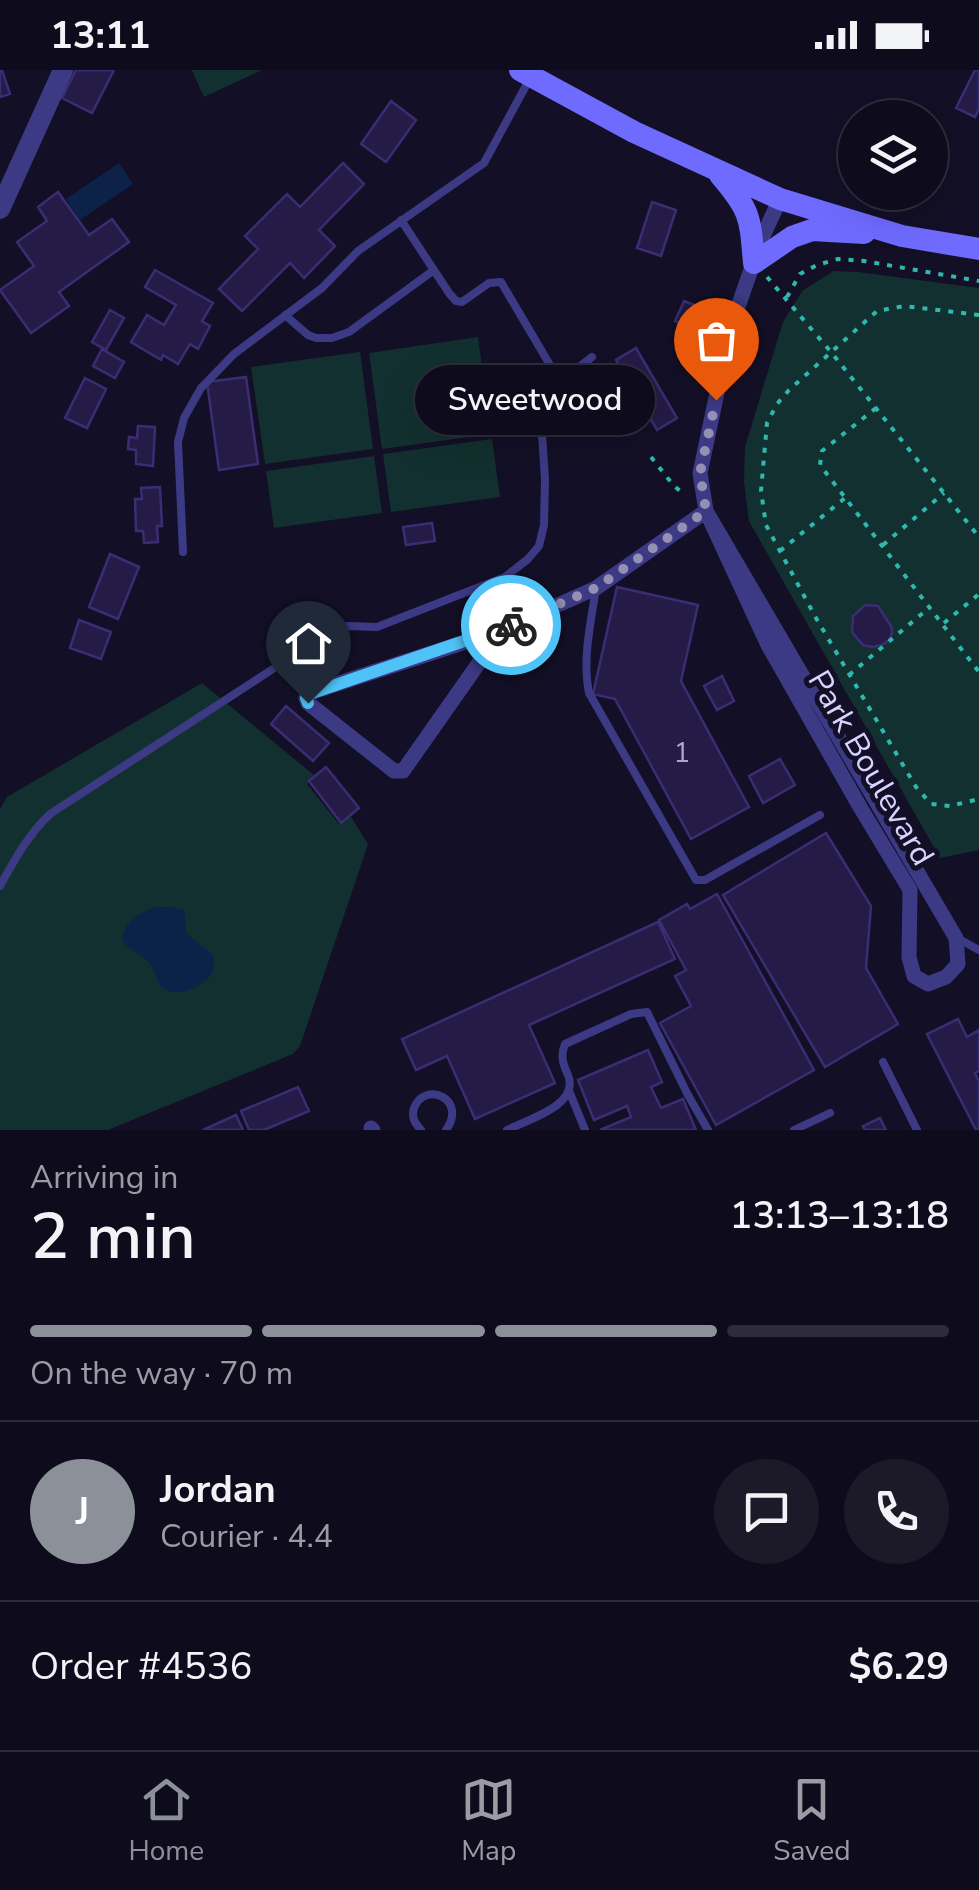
<!DOCTYPE html>
<meta charset="utf-8">
<style>
:root{--surface:#0e0b1c;--page:#1c1929;--text:#f1f3f6;--muted:#9b9ba3;--line:#2e2b3b;--accent:#8c9099}
body{margin:0;font-family:"Nunito Sans",sans-serif;background:var(--page);color:var(--text);height:100vh;display:flex;flex-direction:column;font-size:38px;white-space:nowrap}
*{box-sizing:border-box;margin:0}
p{font-size:32px;color:var(--muted)}
.icon{flex:none;width:55px;height:55px;fill:none;stroke:currentColor;stroke-width:2;stroke-linecap:round;stroke-linejoin:round}
.map{position:relative;height:1060px;overflow:hidden}
.panel{display:flex;flex-direction:column;background:var(--surface);flex:1}
.panel>*{flex:none}
.tools{position:absolute;left:838px;top:30px;display:grid;gap:20px}
.tools a{display:grid;place-items:center;width:110px;height:110px;border-radius:50%;background:var(--surface);box-shadow:0 10px 40px #0002,0 0 0 2px var(--line);font-size:50px}
.pin{position:absolute;display:grid;place-items:center;width:85px;height:85px;color:#fff;margin:-102px -42px;border-radius:50% 50% 50% 0;rotate:-45deg;box-shadow:0 0 10px #0007}
.pin .icon{rotate:45deg}
.courier{position:absolute;display:grid;place-items:center;width:100px;height:100px;margin:-50px;border:8px solid #4fc3f7;border-radius:50%;background:#fff;color:#222;box-shadow:0 2px 12px #0007}
.bubble{position:absolute;height:70px;border-radius:35px;background:var(--surface);box-shadow:0 10px 40px #0002,0 0 0 2px var(--line);font-size:32px;font-weight:600;line-height:70px;text-align:center}
.summary em{font-style:normal;font-weight:600}
.summary div{display:flex;flex-direction:column-reverse}
.summary{display:flex;align-items:center;justify-content:space-between;height:170px;padding:0 30px}
h1{font-size:65px;font-weight:600;line-height:75px}
.bar{display:grid;grid-template-columns:repeat(4,1fr);gap:15px 10px;align-content:center;height:120px;padding:0 30px}
.bar i{height:12px;border-radius:8px;background:var(--line)}
.bar .selected{background:var(--accent)}
.bar p{grid-column:span 4}
.line{display:flex;align-items:center;gap:25px;padding:0 30px;border-top:2px solid var(--line)}
.line div{flex:1}
.round{display:grid;place-items:center;flex:none;width:105px;height:105px;border-radius:52px;background:var(--page)}
.status{display:flex;justify-content:space-between;align-items:center;height:70px;padding:0 50px;background:var(--surface);direction:ltr}
.status svg{height:28px;fill:currentColor}
.tabs{display:flex;justify-content:space-around;align-items:center;height:140px;border-top:2px solid var(--line);background:var(--surface);font-size:28px;color:var(--muted)}
.tabs a{display:grid;justify-items:center;gap:5px}
.tabs .selected{color:var(--accent)}
.map>svg:first-child{display:block}
</style>
<div class="status"><b>13:11</b><svg viewBox="0 0 49 12"><path d="M0 12V9h3v3zM5 12V6h3v6zM10 12V3h3v9zM15 12V0h3v12zM26 1h20v11H26zM47 4h2v5h-2z"/></svg></div>
<div class="map">
<svg width="979" height="1060" viewBox="0 0 979 1060">
<rect width="100%" height="100%" fill="#130f26"/>
<!-- green -->
<path fill="#12302f" d="M192,0H262L204,27Z
M834,201L858,202L979,218V780L940,788L749,451L744,412L745,377L783,252L803,220Z
M478,267L491,364L382,379L369,283Z
M360,282L373,379L265,394L251,297Z
M492,369L500,427L391,442L383,384Z
M374,386L382,443L274,458L266,401Z
M202,613L315,706L307,714L339,754L350,745L368,774L300,976L293,984L108,1060H0V739L7,727Z"/>
<!-- water -->
<path fill="#0c2248" d="M119,93L133,114L80,150L66,129Z
M154,837H172L184,840L186,851L185,862L213,885C214,888 214,898 213,901C208,914 184,925 171,922C157,918 158,907 152,897C145,884 132,884 122,870C125,851 138,844 154,837Z"/>
<!-- building -->
<path fill="#241b47" stroke="#3b2d73" stroke-width="2.5" d="M0,0H2L10,24L0,27Z
M76,0H114L92,43L62,28Z
M975,0H979V39L975,47L956,38Z
M391,31L416,50L386,92L361,74Z
M343,93L364,114L319,160L335,176L304,208L290,193L242,241L219,219L258,179L245,166L287,124L300,137Z
M58,122L89,165L112,149L129,172L59,222L69,236L31,263L0,220L34,196L17,172L47,151L38,137Z
M652,132L676,140L661,186L637,178Z
M155,200L213,233L202,251L210,256L198,279L190,274L178,294L163,285L161,290L131,272L147,245L164,255L176,235L145,217Z
M684,231L702,238L693,258L675,251Z
M110,240L124,248L106,280L92,272Z
M636,278L677,348L657,360L616,290Z
M102,279L124,292L115,308L93,296Z
M246,307L258,394L219,400L207,312Z
M85,308L106,319L87,358L65,348Z
M138,356L155,357L153,396L136,394V380L128,379L129,367L137,368Z
M160,417L162,456H157L158,472L144,473L143,461H136L135,429H142L141,418Z
M432,453L435,471L406,475L403,457Z
M110,484L139,497L118,549L89,537Z
M617,517L698,535L681,611L749,737L691,769L615,629L593,624Z
M865,535L878,536L891,556L892,563L889,570L882,575L872,577L863,575L852,562L853,546Z
M79,550L111,562L101,589L70,578Z
M722,606L734,631L717,640L704,616Z
M286,636L329,673L313,691L271,654Z
M780,689L795,715L763,733L749,706Z
M326,697L359,738L341,753L309,711Z
M826,763L871,836L866,898L898,954L825,997L723,825Z
M717,824L814,1000L716,1055L660,953L691,936L675,906L686,900L659,850L687,834L690,839Z
M658,852L675,889L529,955L555,1013L475,1049L447,986L416,1000L402,969Z
M958,949L967,967L979,960V1001L975,1003L979,1011V1060H976L927,964Z
M648,980L662,1012L651,1017L661,1038L683,1029L696,1060H600L631,1047L627,1036L594,1050L578,1010Z
M298,1017L309,1041L264,1060H249L241,1041Z
M236,1045L243,1060H203Z
M880,1048L886,1060H865L863,1056Z"/>
<g fill="none" stroke-linecap="round" stroke-linejoin="round">
<!-- path -->
<path stroke="#2fb8b0" stroke-width="4" stroke-dasharray="5 8" stroke-linecap="butt" d="M767,207L831,282L979,467
M787,227L800,204L817,195L838,189L864,191L979,211
M979,245L904,236L877,241L789,320L777,334L767,353L761,421L766,455L816,548L916,717L931,734L950,736L979,729
M876,338L822,381L820,395L979,602
M651,387L674,416L684,424
M883,475L944,423
M780,481L845,428
M944,553L979,524
M849,605L930,537"/>
<!-- service -->
<path stroke="#3d3a85" stroke-width="8" d="M401,150L449,223L456,231L462,232L489,213L501,212L560,312
M285,245L308,265L316,268H332L349,262L434,200
M183,482L178,372L184,348L201,318L234,284L322,218L358,181L484,93L529,10
M596,518C591,552 582,589 589,623L696,810H705L820,745
M0,816C15,789 28,765 50,744L299,582L326,560L348,556L377,557L505,507L528,489L539,476L544,455L545,409L542,364L549,333L560,312L592,287
M957,868L979,880
M883,992L917,1060
M570,1023L585,1060
M421,1060C415,1053 411,1048 414,1038C425,1010 468,1029 446,1060
M507,1060C529,1049 580,1035 568,1005C563,994 560,986 565,974L631,944L647,942L688,1025L708,1060
M794,1060L830,1043"/>
<!-- minor -->
<path stroke="#3d3a85" stroke-width="15" d="M706,441L956,868L958,894L946,907L928,914L914,906L909,887L910,820L860,737L768,575L706,441L700,403L731,257L762,168L780,129
M502,560L403,701H394L308,633L306,628L309,623L502,560L596,518L706,441
M371,1058L373,1060"/>
<!-- tertiary -->
<path stroke="#3d3a85" stroke-width="20" d="M0,139L63,0"/>
<!-- secondary -->
<path stroke="#6f6bff" stroke-width="22" d="M520,0L634,62L780,129L902,166L979,179
M720,105C751,141 750,147 754,193L792,167L812,160L864,163"/>
</g>
<g fill="none" stroke-linecap="round" stroke-linejoin="round">
<!-- done -->
<path stroke="#948fb3" stroke-width="10" stroke-dasharray="0 18" d="M511,555L596,518L706,441L700,403L716,330"/>
<!-- route -->
<path stroke="#4fc3f7" stroke-width="12" d="M308,633L306,628L309,624L511,555"/>
</g>
<g text-anchor="middle" dominant-baseline="central" stroke-width="10" stroke-linejoin="round" paint-order="stroke">
<!-- number labels -->
<g font-size="28" fill="#aca6d1">
<text x="682" y="683">1</text>
</g>
<!-- street labels -->
<g font-size="32" fill="#d9d4ff" stroke="#130f26">
<text transform="translate(871 698) rotate(60)">Park Boulevard</text>
</g>
</g>
</svg>
<div class="tools">
<a><svg class="icon" aria-label="layers" viewBox="0 0 24 24"><path d="M12 4l9 5-9 5-9-5zM3 14l9 5 9-5"/></svg></a>
</div>
<div class="pin" style="left:716px;top:330px;background:#ea580c"><svg class="icon" aria-label="bag" viewBox="0 0 24 24"><path d="M5 8h14l-1 12H6zM9 8a3 3 0 0 1 6 0"/></svg></div>
<div class="pin" style="left:308px;top:633px;background:#1f2937"><svg class="icon" aria-label="home" viewBox="0 0 24 24"><path d="M3 11l9-7 9 7M6 9v11h12V9"/></svg></div>
<div class="courier" style="left:511px;top:555px"><svg class="icon" aria-label="bike" viewBox="0 0 24 24"><circle cx="6" cy="16" r="4"/><circle cx="18" cy="16" r="4"/><path d="M6 16l4-8h5l3 8M10 8l3 8H6M13 5h3"/></svg></div>
<div class="bubble" style="left:415px;top:295px;width:240px">Sweetwood</div>
</div>
<section class="panel">
<div class="summary"><div><h1>2 min</h1><p>Arriving in</p></div><em>13:13–13:18</em></div>
<div class="bar"><i class="selected"></i><i class="selected"></i><i class="selected"></i><i></i><p>On the way · 70 m</p></div>
<div class="line" style="height:180px"><b class="round" style="background:var(--accent);color:#fff">J</b><div><b>Jordan</b><p>Courier · 4.4</p></div><a class="round"><svg class="icon" aria-label="chat" viewBox="0 0 24 24"><path d="M4 5h16v11H9l-5 4z"/></svg></a><a class="round"><svg class="icon" aria-label="phone" viewBox="0 0 24 24"><path d="M5 4h4l2 5-3 2q2 4 5 5l2-3 5 2v4C11 20 4 13 5 4z"/></svg></a></div>
<div class="line" style="height:130px"><div>Order #4536</div><b>$6.29</b></div>
</section>
<nav class="tabs">
<a class="selected"><svg class="icon" aria-label="home" viewBox="0 0 24 24"><path d="M3 11l9-7 9 7M6 9v11h12V9"/></svg>Home</a>
<a><svg class="icon" aria-label="map" viewBox="0 0 24 24"><path d="M3 6l6-2 6 2 6-2v14l-6 2-6-2-6 2zM9 4v14M15 6v14"/></svg>Map</a>
<a><svg class="icon" aria-label="saved" viewBox="0 0 24 24"><path d="M7 4h10v16l-5-4-5 4z"/></svg>Saved</a>
</nav>
